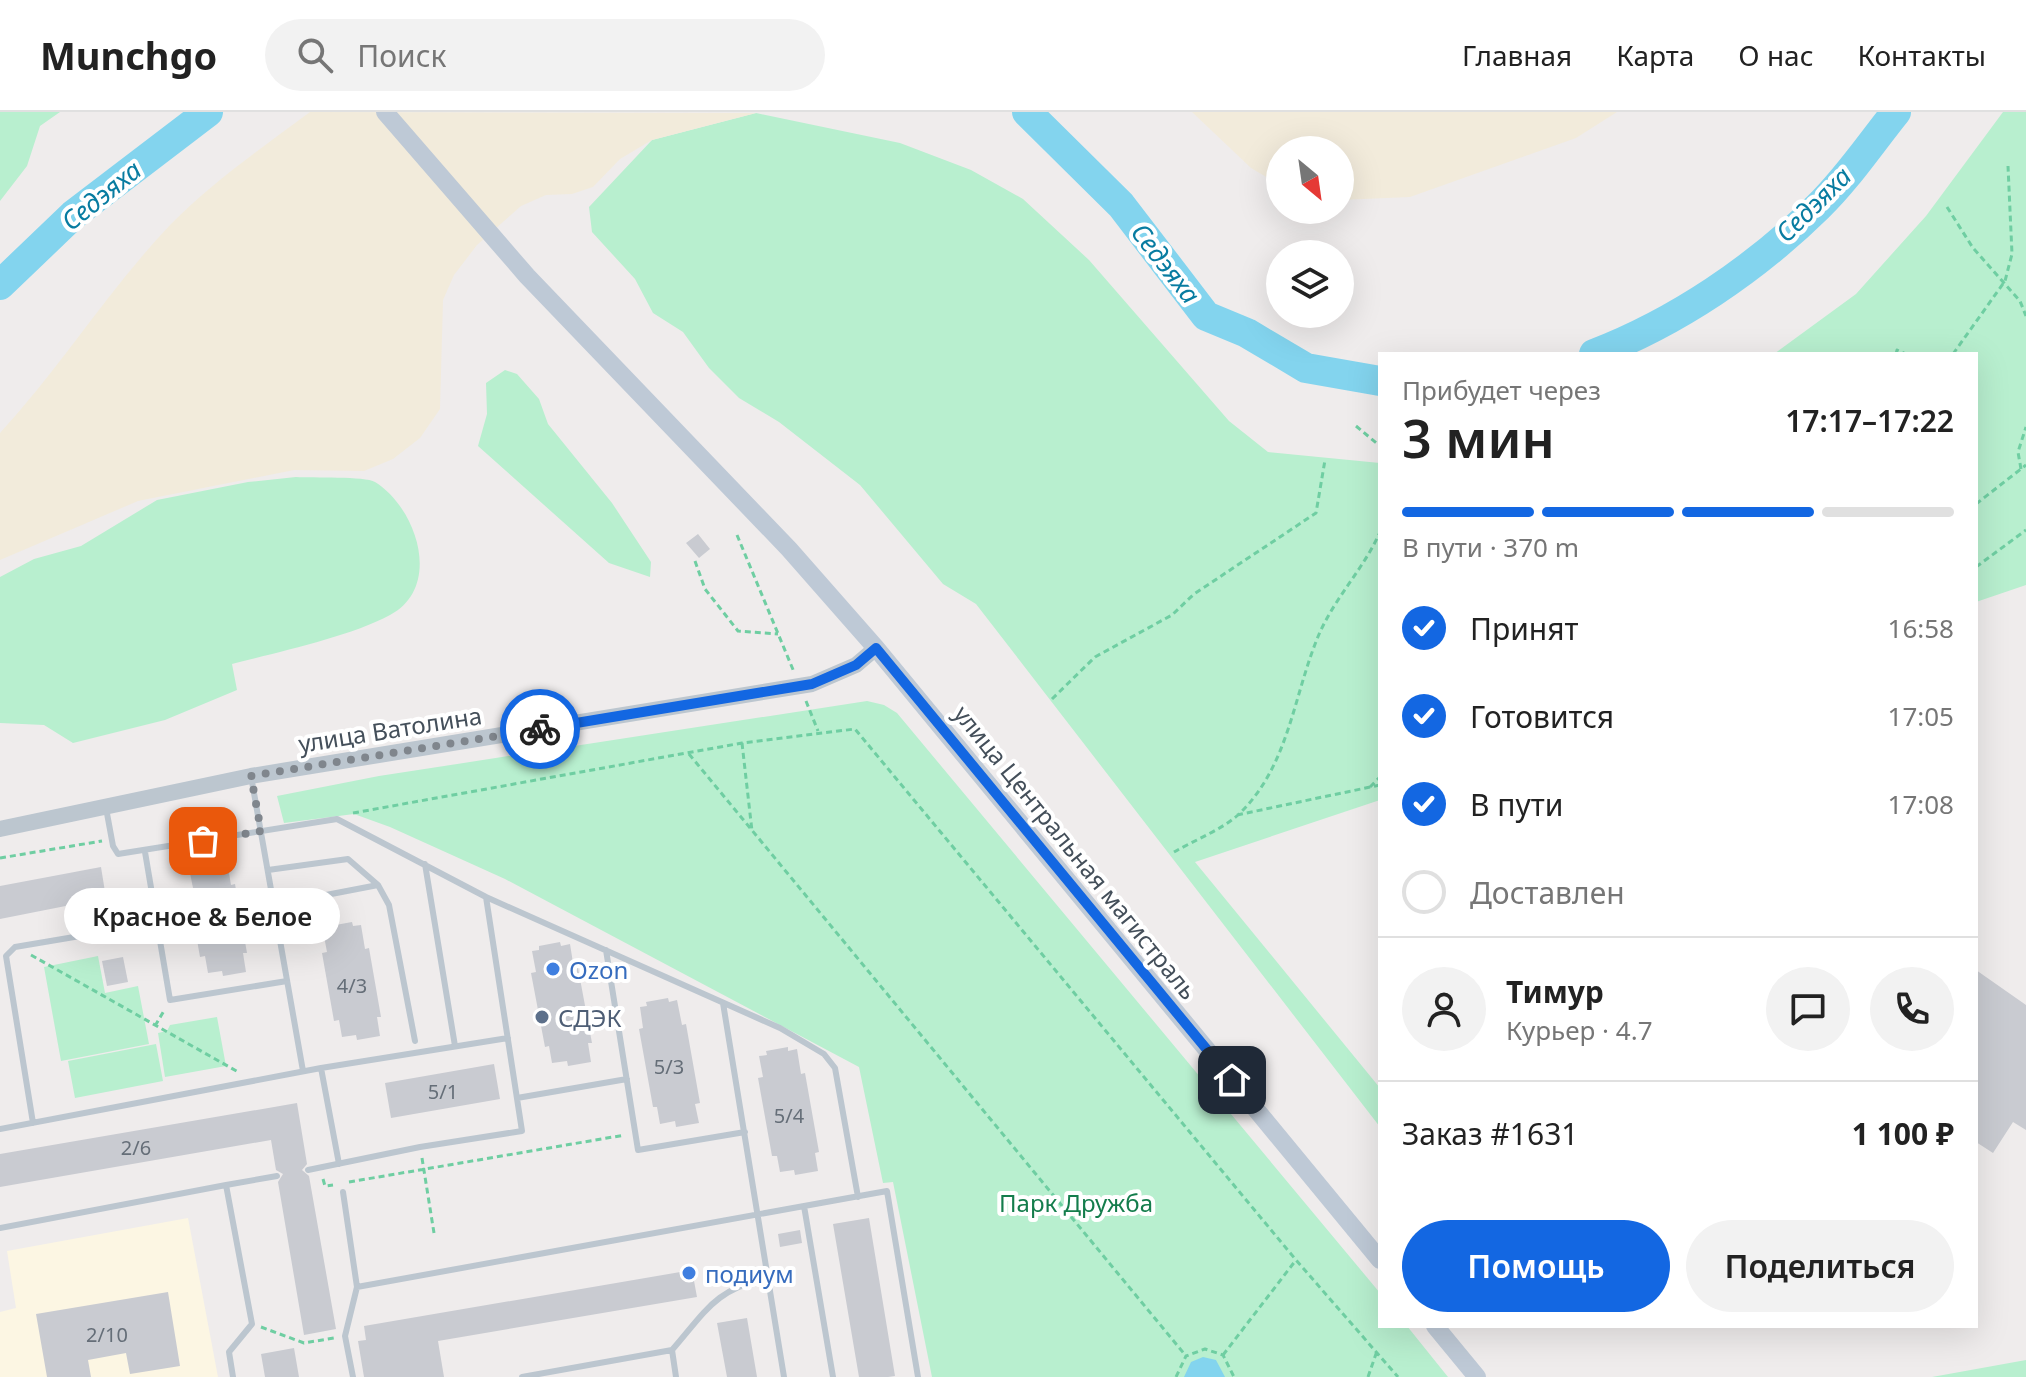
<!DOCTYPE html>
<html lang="ru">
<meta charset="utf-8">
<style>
:root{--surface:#fff;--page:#f2f2f2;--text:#222;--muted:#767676;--line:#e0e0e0;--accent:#1367e2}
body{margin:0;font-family:"Noto Sans",sans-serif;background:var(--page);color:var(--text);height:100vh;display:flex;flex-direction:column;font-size:30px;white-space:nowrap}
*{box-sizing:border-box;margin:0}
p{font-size:26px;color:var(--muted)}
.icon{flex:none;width:44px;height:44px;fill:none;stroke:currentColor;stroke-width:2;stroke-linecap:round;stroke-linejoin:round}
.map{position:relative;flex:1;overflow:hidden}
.panel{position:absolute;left:1378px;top:240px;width:600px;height:976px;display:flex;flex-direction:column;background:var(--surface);border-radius:0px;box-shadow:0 8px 32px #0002}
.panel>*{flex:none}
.needle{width:52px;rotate:151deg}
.buttons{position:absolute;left:1266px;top:24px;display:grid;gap:16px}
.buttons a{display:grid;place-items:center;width:88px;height:88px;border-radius:50%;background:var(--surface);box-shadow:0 8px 32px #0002;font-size:40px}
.pin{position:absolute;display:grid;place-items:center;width:68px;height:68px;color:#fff;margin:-34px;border-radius:16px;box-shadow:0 4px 12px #0006}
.courier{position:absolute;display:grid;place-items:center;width:80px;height:80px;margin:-40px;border:6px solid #1367e2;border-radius:50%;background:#fff;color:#222;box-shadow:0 2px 10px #0007}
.bubble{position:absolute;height:56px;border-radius:28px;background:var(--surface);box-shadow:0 8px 32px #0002;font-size:26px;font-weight:600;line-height:56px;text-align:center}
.overview em{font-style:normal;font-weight:600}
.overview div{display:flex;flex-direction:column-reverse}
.overview{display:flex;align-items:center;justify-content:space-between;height:136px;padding:0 24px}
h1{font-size:52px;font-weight:600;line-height:60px}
.bar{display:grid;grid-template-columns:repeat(4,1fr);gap:12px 8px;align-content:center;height:96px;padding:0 24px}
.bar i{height:10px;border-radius:6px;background:var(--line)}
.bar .on{background:var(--accent)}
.bar p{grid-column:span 4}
.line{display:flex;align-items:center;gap:20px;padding:0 24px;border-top:2px solid var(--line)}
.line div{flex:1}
.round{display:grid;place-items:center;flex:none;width:84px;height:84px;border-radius:42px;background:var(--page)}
ol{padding:0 24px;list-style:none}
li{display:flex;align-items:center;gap:24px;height:88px}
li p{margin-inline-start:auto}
li .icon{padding:8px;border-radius:50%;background:var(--accent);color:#fff;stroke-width:4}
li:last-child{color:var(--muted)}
li i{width:44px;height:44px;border:4px solid var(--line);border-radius:50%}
.button{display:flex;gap:16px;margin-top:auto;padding:16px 24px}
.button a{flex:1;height:92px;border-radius:48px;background:var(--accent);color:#fff;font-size:32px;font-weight:600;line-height:92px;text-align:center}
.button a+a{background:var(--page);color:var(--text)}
header{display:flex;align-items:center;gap:48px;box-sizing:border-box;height:112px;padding:0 40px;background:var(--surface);border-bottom:2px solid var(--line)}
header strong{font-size:38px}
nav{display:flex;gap:44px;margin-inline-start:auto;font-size:28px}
.search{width:560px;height:72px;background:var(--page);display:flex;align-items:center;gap:20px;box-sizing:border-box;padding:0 28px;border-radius:44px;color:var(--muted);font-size:30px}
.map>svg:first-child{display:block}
</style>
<header>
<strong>Munchgo</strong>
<div class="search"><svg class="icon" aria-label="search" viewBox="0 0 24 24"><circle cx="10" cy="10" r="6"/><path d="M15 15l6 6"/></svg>Поиск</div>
<nav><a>Главная</a><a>Карта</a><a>О нас</a><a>Контакты</a></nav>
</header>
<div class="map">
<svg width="2026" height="1265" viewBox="0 0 2026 1265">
<rect width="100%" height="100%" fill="#efecec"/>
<!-- commercial -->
<path fill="#fcf6e3" d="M188,1106L218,1265H0V1200L16,1196L7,1139Z"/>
<!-- green -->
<path fill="#b8efcf" d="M0,0H60L40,14L27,54L0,89Z
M2003,0H2026V473L1976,490V242H1774L1856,182L1926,104Z
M756,1L900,31L971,58L1023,87L1089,148L1229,309L1268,340L1380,351V688L1195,750L1380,976V1015L976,492L943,472L860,373L779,310L739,286L709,256L683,220L653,201L635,167L592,120L589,95L652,28Z
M505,258L517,262L539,287L548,312L612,391L651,450L650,465L609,451L478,334L487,302L486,271Z
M296,365C312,366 365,364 375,370C417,396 443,475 390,503C349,525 278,540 232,552L237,578L165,608L73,631L44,613L0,611V465L34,447L81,434L157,388L248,370Z
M867,589L884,593L897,601L1380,1181V1214H1407L1448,1265H932L893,1070L883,1071L859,955L505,767L390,715L354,702L284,711L277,684L379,664Z
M98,844L105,881L138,874L149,932L61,949L44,855Z
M217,905L226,954L165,965L158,921L167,919L170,913Z
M156,932L163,969L75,986L68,949Z
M2026,1248V1265H1932Z"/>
<!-- sand -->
<path fill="#f2ebdb" d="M310,0L756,1L652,28L620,47L593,75L572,82L546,83L521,94L477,133L454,163L443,188L440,297L420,326L393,347L364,359L294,358L138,389L0,448V321C61,255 109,177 171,112C212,70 263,35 310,0Z
M1192,0H1617L1576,26L1410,85L1340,88V38H1280V73L1251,56Z"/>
<!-- water -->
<path fill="#83d4ee" d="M1203,1245L1216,1248L1225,1265H1184L1191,1250Z"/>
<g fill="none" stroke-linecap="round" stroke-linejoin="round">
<!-- river -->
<path stroke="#83d4ee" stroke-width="30" d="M1027,0L1121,93L1206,204L1247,221L1306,256L1380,269
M0,173L73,103L208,0
M1594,242C1677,210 1755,157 1818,95C1847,67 1871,31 1896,0"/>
</g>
<!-- building -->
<path fill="#c9cbd1" d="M698,422L710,437L699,446L686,431Z
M218,746V750L227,749L231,773L235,772L247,841H243L246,860L223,864L222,859L208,861L205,844L200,845L188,777L193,776L189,756L197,754L196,750Z
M101,755L106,786L0,807V774Z
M352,810L353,814L361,813L365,837L369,836L381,905H377L380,924L357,928L356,923L342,925L339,908L334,909L322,841L327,840L323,819L331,818L330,814Z
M560,830L561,834L570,832L574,857L578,856L592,931H588L591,950L568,954L567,949L552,951L549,934L545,935L531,861L536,860L532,839L539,838V834Z
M123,845L128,870L107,874L102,849Z
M1976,858L2026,893V1018L2013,1010L1993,1041L1976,1030Z
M668,886L669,890L677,888L682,913L686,912L700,991L695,992L699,1011L676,1015L675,1009L660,1012L657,995H653L639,917L643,916L640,895L647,894L646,890Z
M788,935V939L797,937L801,962L805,961L819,1040L815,1041L818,1059L795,1063L794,1058L780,1060L777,1044H772L758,966L763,965L759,944L767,943L766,939Z
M494,952L500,987L391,1006L385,971Z
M297,991L307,1052L302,1058L309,1064L336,1217L304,1223L278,1070L283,1062L276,1058L271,1028L0,1075V1042Z
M869,1106L895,1264L888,1265H859L833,1112Z
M800,1118L802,1131L780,1135L778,1122Z
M692,1158L697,1185L438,1229L444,1265H364L358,1229L366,1228L364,1214Z
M168,1180L180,1254L130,1262L126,1241L88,1248L91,1265H47L36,1202Z
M747,1206L757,1265H727L717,1211Z
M294,1236L299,1265H265L261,1242Z"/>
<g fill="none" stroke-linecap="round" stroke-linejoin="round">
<!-- path -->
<path stroke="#6fcea2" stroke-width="3" stroke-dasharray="6 4" stroke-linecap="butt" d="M1947,95L1973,136L2020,189L2026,204
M1896,242L1897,238L1906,242
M1953,242L2005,169L2012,142L2008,54
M1356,314L1380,334
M2021,357L2018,340L2026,315
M1976,392L2026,353
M737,423L794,560
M695,449L705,477L738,519L778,522
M1976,455L2026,418
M1052,587L1095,545L1172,503L1194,482L1316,401L1325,348
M806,589L818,619
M742,631L752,719
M689,642L1186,1244
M1370,675L1380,665
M353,701L742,631L855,617L1296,1148L1398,1265
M1237,703L1380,673
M1174,740C1193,729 1221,718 1238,703C1290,654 1293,582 1320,520C1337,483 1364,456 1380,420
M0,746L102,729
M31,843L240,961
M155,914L165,897
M422,1046L434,1121
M323,1067L325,1074L333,1073
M349,1070L625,1023
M261,1215L304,1231L334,1226
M1223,1243L1296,1148
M1176,1265L1186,1244L1205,1237L1223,1243L1234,1265
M1368,1265L1377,1239"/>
<!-- service -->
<path stroke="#bcc6cf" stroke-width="6" d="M251,664L303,959
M106,696L113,734L118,742L337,707L486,785L522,1019L420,1035L308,1058
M145,740L170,888L287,869
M425,752L455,934
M268,758L348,747L378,773
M486,785L780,916L824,942L835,956L858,1085
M274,793L378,773L389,793L415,929
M606,838L638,1038L745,1020
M723,891L784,1265
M321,956L508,926
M517,986L627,967
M33,1011L6,844L15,835L157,811
M0,1017L321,956L339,1052
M226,1073L277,1064
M343,1080L357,1175L887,1079L918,1265
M804,1094L833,1265
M0,1116L226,1073L252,1212L229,1240L233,1265
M353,1265L345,1224L357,1175
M522,1265L672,1238
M676,1265L672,1238C706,1199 715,1177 768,1166"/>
<!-- tertiary -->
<path stroke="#bcc6cf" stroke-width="16" d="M0,717L251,664L812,572L856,553L876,536"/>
<!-- secondary -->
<path stroke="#bec9d6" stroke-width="18" d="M385,0L527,164L789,437L876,536L1380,1148
M1435,1214L1477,1265"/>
</g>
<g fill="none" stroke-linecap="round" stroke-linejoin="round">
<!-- done -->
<path stroke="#80868d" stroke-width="8" stroke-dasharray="0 14.4" d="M203,729L261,719L251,664L540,617"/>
<!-- route -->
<path stroke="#1367e2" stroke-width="10" d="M540,617L812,572L856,553L876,536L1232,968"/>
</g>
<!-- markers -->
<g fill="#3f7fe0" stroke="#fff" stroke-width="3">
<circle cx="553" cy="857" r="8"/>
<circle cx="689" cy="1161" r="8"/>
</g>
<circle fill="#5c6f8a" stroke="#fff" stroke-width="3" cx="542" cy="905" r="8"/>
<g text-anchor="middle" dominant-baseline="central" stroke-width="8" stroke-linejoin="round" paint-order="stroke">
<!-- number labels -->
<g font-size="20" fill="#656e78">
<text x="352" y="873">4/3</text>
<text x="669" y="954">5/3</text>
<text x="443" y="979">5/1</text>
<text x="789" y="1003">5/4</text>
<text x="136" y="1035">2/6</text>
<text x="107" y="1222">2/10</text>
</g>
<!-- street labels -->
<g font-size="24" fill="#444f5a" stroke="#fff">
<text transform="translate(390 617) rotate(-9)">улица Ватолина</text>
<text transform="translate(1076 740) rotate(51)">улица Центральная магистраль</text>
</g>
<!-- shop labels -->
<g font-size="24" fill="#366cbe" stroke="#fff" text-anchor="start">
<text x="569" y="857">Ozon</text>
<text x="705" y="1161">подиум</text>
</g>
<!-- service labels -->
<g font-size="24" fill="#4e5e75" stroke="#fff" text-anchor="start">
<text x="558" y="905">СДЭК</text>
</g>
<!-- park labels -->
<g font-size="24" fill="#147d4c" stroke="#fff">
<text x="1076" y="1090">Парк Дружба</text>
</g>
<!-- water labels -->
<g font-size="26" font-style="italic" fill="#087ca1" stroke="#fff">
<text transform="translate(101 83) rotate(-39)">Седэяха</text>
<text transform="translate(1813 92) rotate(-45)">Седэяха</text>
<text transform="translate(1166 151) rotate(52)">Седэяха</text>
</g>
</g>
</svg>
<div class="buttons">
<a><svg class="needle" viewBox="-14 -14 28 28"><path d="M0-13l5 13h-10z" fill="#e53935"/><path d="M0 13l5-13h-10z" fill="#767676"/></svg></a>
<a><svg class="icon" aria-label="layers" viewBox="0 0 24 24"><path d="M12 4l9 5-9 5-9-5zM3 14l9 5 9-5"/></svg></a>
</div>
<div class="pin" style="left:203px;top:729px;background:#ea580c"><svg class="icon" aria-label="bag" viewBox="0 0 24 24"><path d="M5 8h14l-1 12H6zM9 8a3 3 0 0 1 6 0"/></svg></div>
<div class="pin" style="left:1232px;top:968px;background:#1f2937"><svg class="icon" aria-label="home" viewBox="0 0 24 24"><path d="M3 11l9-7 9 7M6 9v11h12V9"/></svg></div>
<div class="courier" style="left:540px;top:617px"><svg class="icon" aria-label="bike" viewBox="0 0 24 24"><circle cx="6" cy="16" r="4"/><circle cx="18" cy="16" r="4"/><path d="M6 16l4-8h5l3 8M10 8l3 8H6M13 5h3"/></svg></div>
<div class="bubble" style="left:64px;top:776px;width:276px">Красное &amp; Белое</div>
<section class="panel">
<div class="overview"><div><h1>3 мин</h1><p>Прибудет через</p></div><em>17:17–17:22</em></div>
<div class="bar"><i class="on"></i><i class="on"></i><i class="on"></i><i></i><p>В пути · 370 m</p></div>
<ol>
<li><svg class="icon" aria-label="check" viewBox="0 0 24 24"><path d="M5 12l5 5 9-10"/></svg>Принят<p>16:58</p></li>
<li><svg class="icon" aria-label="check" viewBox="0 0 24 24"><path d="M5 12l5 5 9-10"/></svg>Готовится<p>17:05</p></li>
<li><svg class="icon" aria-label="check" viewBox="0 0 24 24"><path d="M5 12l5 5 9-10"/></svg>В пути<p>17:08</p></li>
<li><i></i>Доставлен</li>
</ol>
<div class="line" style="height:144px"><a class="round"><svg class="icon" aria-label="person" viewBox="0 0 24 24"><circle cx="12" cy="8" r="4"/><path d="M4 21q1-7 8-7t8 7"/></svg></a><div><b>Тимур</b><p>Курьер · 4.7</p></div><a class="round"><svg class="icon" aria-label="chat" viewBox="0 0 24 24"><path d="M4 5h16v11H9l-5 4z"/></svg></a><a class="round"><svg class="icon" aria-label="phone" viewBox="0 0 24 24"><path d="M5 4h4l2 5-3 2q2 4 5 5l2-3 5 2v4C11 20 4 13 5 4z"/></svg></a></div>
<div class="line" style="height:104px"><div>Заказ #1631</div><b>1 100 ₽</b></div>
<div class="button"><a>Помощь</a><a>Поделиться</a></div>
</section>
</div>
